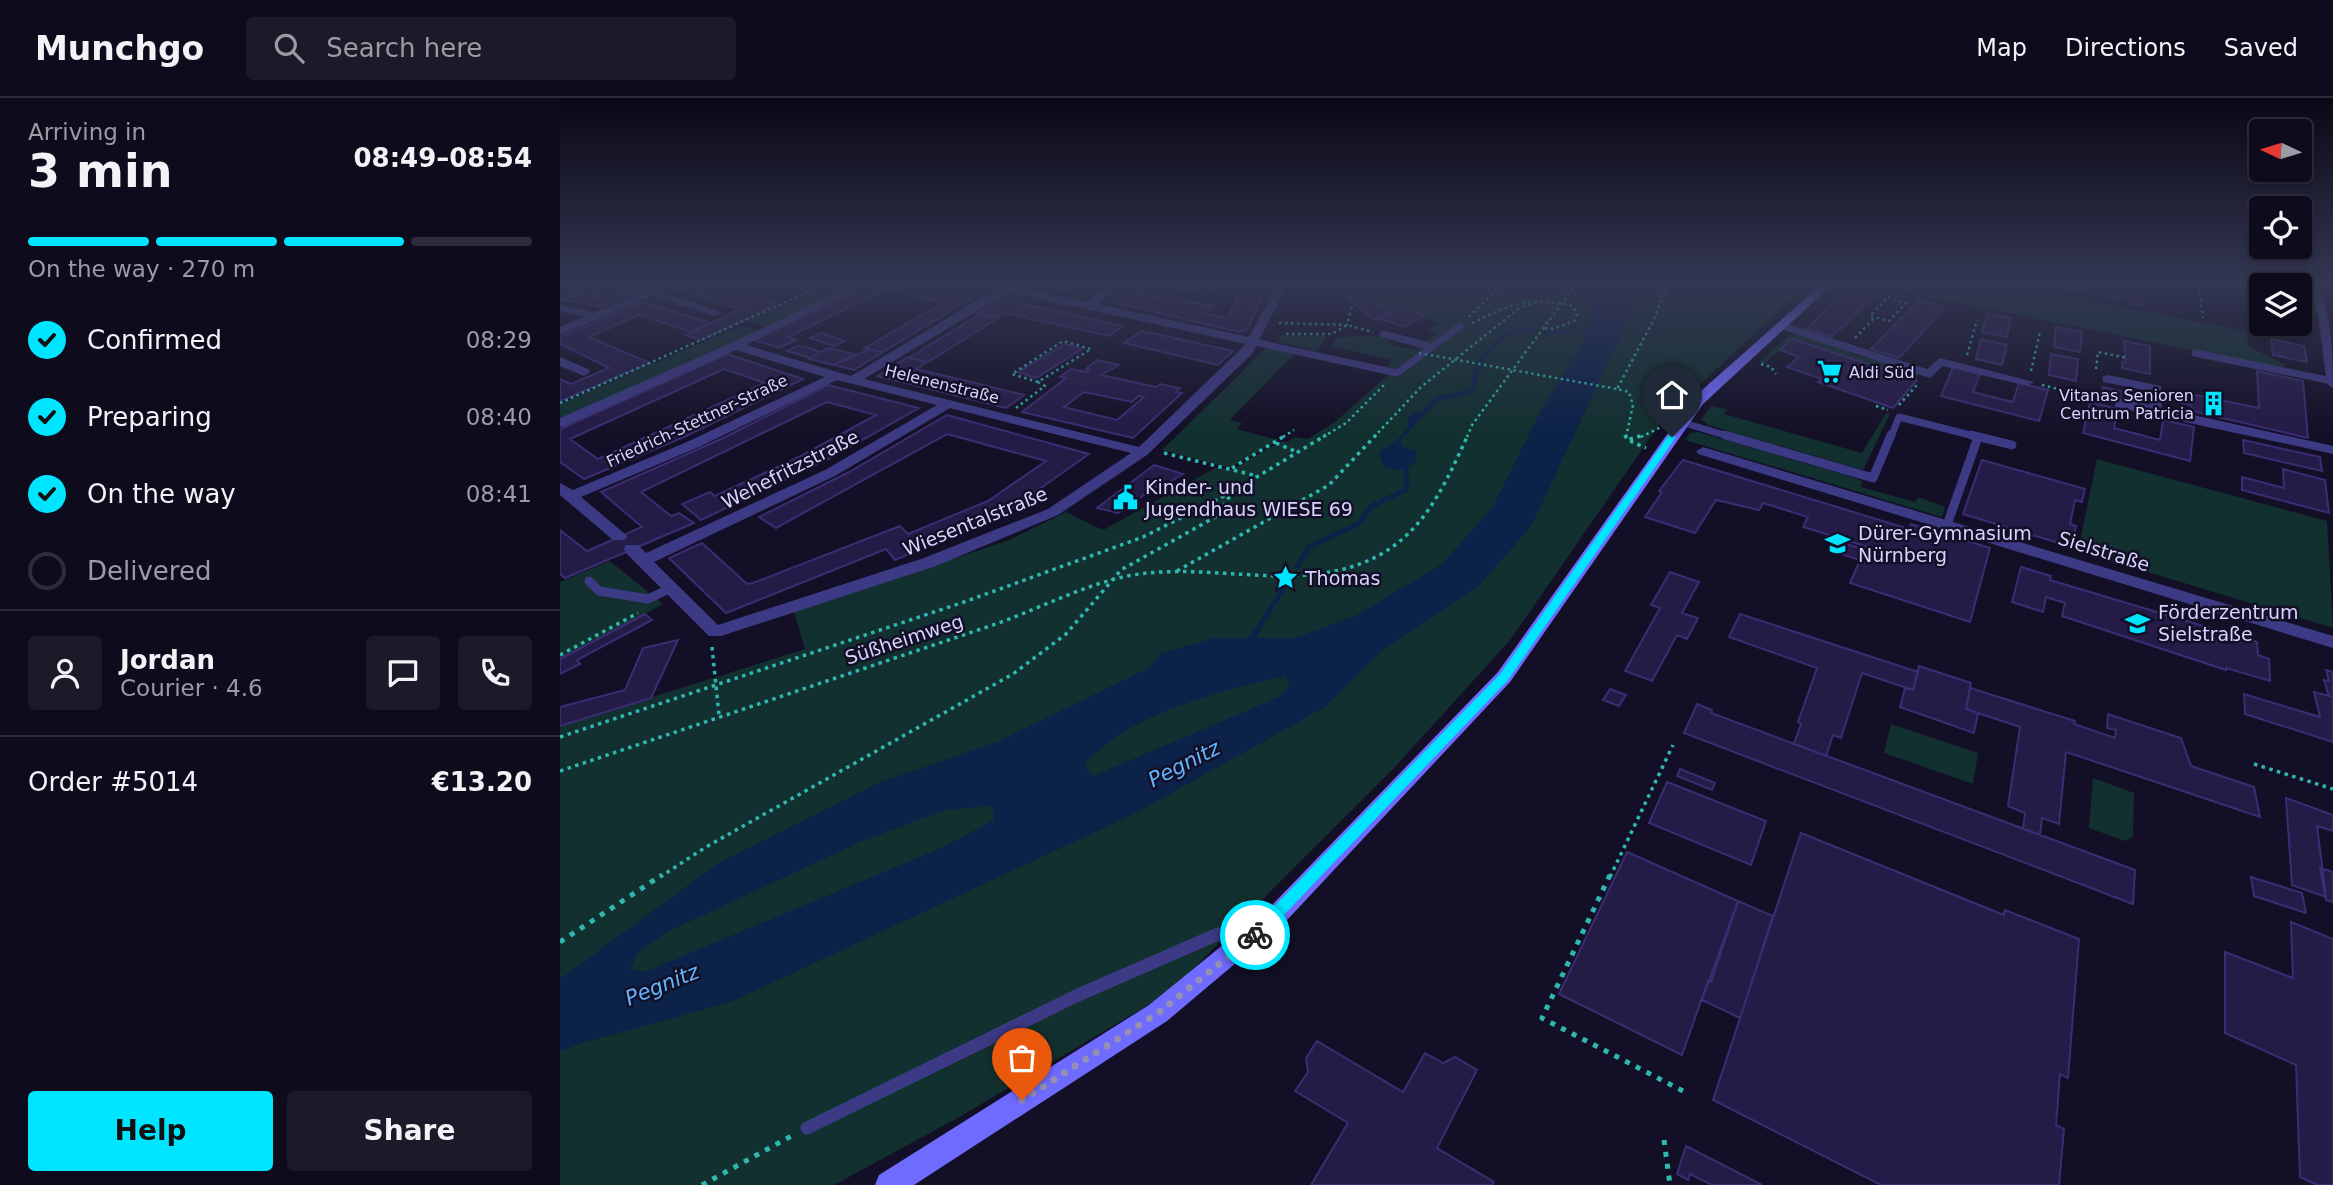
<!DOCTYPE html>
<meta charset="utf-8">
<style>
:root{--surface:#0e0b1c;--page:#1c1929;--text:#f1f3f6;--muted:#9b9ba3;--line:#2e2b3b;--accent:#00e5ff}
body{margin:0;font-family:"DejaVu Sans",sans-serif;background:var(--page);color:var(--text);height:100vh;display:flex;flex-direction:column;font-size:26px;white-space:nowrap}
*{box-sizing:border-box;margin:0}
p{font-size:23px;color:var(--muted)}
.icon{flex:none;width:38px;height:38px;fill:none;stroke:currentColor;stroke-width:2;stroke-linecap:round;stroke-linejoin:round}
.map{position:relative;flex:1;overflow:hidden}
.side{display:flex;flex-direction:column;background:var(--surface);width:560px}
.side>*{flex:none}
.needle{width:46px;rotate:274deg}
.fabs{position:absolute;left:1689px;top:21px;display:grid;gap:14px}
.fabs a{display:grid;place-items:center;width:63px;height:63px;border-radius:7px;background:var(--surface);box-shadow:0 4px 10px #0003,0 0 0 2px var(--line);font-size:35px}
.pin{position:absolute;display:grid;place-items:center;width:60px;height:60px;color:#fff;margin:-72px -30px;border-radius:50% 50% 50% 0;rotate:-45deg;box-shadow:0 0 7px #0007}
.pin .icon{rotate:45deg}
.courier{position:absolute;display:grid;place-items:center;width:70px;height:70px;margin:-35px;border:5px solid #00e5ff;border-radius:50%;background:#fff;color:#222;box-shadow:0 2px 9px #0007}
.headline em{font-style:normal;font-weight:700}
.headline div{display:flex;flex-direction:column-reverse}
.headline{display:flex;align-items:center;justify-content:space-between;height:119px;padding:0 28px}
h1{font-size:46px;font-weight:700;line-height:52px}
.bar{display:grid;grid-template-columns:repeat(4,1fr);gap:10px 7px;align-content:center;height:84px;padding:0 28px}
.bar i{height:9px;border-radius:5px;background:var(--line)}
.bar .current{background:var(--accent)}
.bar p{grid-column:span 4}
.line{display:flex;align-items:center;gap:18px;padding:0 28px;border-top:2px solid var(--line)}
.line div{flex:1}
.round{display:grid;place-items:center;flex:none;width:74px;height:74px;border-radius:7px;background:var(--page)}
ol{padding:0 28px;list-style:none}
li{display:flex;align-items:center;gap:21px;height:77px}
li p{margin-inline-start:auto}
li .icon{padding:7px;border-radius:50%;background:var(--accent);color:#111;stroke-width:4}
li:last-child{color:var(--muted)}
li i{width:38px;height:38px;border:4px solid var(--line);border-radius:50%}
.cta{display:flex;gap:14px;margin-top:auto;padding:14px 28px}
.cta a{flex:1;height:80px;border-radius:7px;background:var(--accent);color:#111;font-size:28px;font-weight:700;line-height:80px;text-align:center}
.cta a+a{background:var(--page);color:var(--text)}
header{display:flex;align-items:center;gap:42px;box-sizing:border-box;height:98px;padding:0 35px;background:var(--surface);border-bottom:2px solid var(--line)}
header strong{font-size:33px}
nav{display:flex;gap:38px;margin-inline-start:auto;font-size:24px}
.search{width:490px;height:63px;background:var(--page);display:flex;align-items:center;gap:18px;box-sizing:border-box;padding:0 24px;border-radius:7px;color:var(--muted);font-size:26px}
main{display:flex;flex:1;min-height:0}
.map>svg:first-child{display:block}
</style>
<header>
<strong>Munchgo</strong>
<div class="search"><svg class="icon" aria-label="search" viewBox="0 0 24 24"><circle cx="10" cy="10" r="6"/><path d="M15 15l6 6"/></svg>Search here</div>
<nav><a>Map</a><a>Directions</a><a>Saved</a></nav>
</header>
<main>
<section class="side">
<div class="headline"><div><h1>3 min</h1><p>Arriving in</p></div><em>08:49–08:54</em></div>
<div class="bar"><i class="current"></i><i class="current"></i><i class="current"></i><i></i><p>On the way · 270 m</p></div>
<ol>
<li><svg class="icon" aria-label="check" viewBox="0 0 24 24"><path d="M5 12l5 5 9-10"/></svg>Confirmed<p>08:29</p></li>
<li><svg class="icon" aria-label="check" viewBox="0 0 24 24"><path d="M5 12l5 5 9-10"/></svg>Preparing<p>08:40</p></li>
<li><svg class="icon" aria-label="check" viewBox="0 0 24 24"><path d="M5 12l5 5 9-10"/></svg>On the way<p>08:41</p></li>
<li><i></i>Delivered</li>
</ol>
<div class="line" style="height:126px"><a class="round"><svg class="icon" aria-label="person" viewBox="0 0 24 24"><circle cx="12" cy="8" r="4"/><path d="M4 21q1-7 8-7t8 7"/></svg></a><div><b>Jordan</b><p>Courier · 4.6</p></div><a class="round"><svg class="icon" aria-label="chat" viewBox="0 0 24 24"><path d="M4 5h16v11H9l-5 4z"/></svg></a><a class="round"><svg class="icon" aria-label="phone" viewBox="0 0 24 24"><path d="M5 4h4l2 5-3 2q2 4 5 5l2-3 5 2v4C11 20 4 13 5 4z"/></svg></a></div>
<div class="line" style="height:91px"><div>Order #5014</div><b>€13.20</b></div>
<div class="cta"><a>Help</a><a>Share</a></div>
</section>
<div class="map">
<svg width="1773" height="1087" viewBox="0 0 1773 1087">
<rect width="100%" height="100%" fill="#130f26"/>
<!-- green -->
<path fill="#12302f" d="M275,183H302L209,229L189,223Z
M778,183H1251L1103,321L951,541L835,669L610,894L403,1017L274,1087H0V628L245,551L234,514L449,442L506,414L543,432L657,369L671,372L722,343L727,344L735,339L748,341L776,323L835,271L827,269L832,262L771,248L777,239L823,238L834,248L855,252L876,236L868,233L879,225L861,219L844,229L820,221L816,222L796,209Z
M1291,183H1427L1686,233L1689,249L1724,266L1725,271Z
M180,228L200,233L0,322V306Z
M1233,234L1286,251L1289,255L1360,275L1354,281L1232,241L1204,266L1199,264Z
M721,237L767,238L758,253L718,244Z
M706,250L734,256L670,322L682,325L677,331L719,342L670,370L602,352Z
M1151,308L1167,311L1164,316L1302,355L1326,315L1330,316L1303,372L1148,327L1141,321Z
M1138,334L1292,379L1302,383L1301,389L1355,404L1358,399L1385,409L1382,419L1125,342L1130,335Z
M1537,361L1767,423L1773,530L1518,453Z
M50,463L103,506L0,561V484Z
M1331,626L1418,655L1413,686L1324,655Z
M1533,680L1574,695L1573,739L1565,743L1529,730Z"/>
<!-- water -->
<path fill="#0c2248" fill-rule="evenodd" d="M1045,183H1086L972,427L919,488L823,552L765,609L576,715L171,904L22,945L0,954V881L157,766L321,684L437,644L588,570L602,555L654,540H736L797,517L882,466L932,410L982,311L1022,246L1033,206ZM725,578L730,587L719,599L533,678L524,667C569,615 661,593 725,578ZM432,708L434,722L381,750L87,873L70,872L77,856L105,835L300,744L385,712Z
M853,314L863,315L864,318L841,342L842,348L856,353V363C844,374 838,374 824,368L818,354L837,342L849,329L847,320Z"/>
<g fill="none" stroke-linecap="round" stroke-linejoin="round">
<!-- stream-far2 -->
<path stroke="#0c2248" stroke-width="4.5" d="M985,235L1007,234L1017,226
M863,315L877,301L913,293C915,261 937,232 972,232"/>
<!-- stream-far1 -->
<path stroke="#0c2248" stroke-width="5" d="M737,469L749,449L798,426L812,408L847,391L846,372
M696,534L725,488"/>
<!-- stream -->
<path stroke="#0c2248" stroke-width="7" d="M688,546L697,532"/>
</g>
<!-- building -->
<path fill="#241b47" stroke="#3b2d73" stroke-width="2" fill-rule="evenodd" d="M47,183H70L77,184L69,188L55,184L47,188L37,187Z
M133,183H157L148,187L155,189L137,197L115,190Z
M319,183H353L351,184L389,193L373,202L325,190L318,193L305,190Z
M459,183H514L512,184L515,185L503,193Z
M517,183H547L521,196L504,192Z
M576,183H603L594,191L586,190L578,196L654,208L646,216L668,220L685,183H709L688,231L679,234L551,204Z
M621,183H662L650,195L613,190Z
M778,183H799L810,199L792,204Z
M1480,183H1522L1564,190V201L1479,185Z
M77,184L93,187L68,197L55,193Z
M158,188L197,200L176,210L137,197Z
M1292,188L1317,195L1272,239L1246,231Z
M1570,188L1581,190L1582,208L1570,206Z
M4,189L24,193L0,202V190Z
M305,190L319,194L228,239L236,242L219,250L194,242Z
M24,193L40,196L21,205L3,202Z
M55,193L68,197L40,209L21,205Z
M389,193L415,198L323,254L305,250L382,205L373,202Z
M810,199L821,209L831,214L816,222L792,204Z
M196,201L218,206L141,242L126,237L181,211L176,210Z
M442,201L459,205L563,228L549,238L444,215L437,219L418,215Z
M1359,202L1385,209L1339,260L1311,251Z
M84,204L125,217L150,225L131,234L79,217L72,220L57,215Z
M839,208L864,218L844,229L819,220Z
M57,215L72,220L29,239L90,265L0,303V281L11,286L49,270L0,246V239Z
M420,216L438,220L368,264L349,260Z
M1427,216L1451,220L1447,239L1422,234Z
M1697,225L1723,230L1724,234L1698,229Z
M1496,229L1522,234L1520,254L1494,249Z
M581,233L596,236L673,253L658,267L564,245Z
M261,235L285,243L274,248L250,240Z
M1232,241L1354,281L1357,282L1333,310L1258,284L1262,281L1227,269L1239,259L1220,252Z
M1421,241L1447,247L1442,267L1416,261Z
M1711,241L1744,248L1747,264L1713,257Z
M1564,243L1590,248V276L1562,270V264L1566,265Z
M505,246L522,251L476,280L458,274Z
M237,248L246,249L260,254L250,260L227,253Z
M268,250L293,256L274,267L249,261Z
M309,251L323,254L294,272L274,267Z
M167,256L243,281L126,338L24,381L0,364V331ZM164,271L205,285L38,361L10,341Z
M1491,256L1518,261L1516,283L1489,277Z
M348,259L367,264L357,271L464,297L446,310L318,278Z
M537,262L559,267L541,277L596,289L600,286L620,290L616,294L622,295L573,340L462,314L506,280L500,279L511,271L526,274L529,272L526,271ZM524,294L572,304L579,298L584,299L557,322L504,309Z
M1393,269L1420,276L1413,294L1453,304L1459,285L1488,292L1479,323L1381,298Z
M1697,273L1743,283L1748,340L1632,313L1631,307L1620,305V294L1699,310Z
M268,287L359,310L270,360L141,422L122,406L150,394L155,398L241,358L316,317L267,304L81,394L111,418L119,415L134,425L5,480L0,476V432L27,453L82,429L41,394L161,341Z
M1543,289L1586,299V307L1542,297Z
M1530,304L1558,311L1554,330L1600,342L1603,322L1634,329L1630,363L1523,335Z
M387,317L529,356L447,414L335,462L326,451L166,515L109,460L142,445L187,486L193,485L340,428L348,436L428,403L486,363L387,336L216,430L199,419L289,374Z
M1683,342L1760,359L1762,373L1684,355Z
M1123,362L1349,431L1351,426L1430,450L1410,524L1290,485L1300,462L1281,456L1286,446L1306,452L1308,449L1243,429L1248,419L1203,405L1199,412L1156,402L1135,435L1085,419L1102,394L1099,393Z
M1422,362L1525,391L1522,404L1515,402L1510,426L1516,428L1512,449L1403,416Z
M594,367L623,376L601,389L597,388L558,415L537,410Z
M1723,371L1765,382L1769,415L1682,392V379L1724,390Z
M1461,469L1491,478L1490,482L1697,544L1698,557L1709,561L1710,583L1666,570V572L1502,518L1505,505L1486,499L1483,514L1452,504Z
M1110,474L1139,484L1122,515L1138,520L1127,541L1117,537L1092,583L1065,573L1100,510L1091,507Z
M85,516L92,522L17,562L20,566L0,576V561Z
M1180,516L1358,574L1353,592L1302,575L1281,640L1273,637L1266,658L1234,646L1241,626L1238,624L1257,570L1169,539Z
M118,542L91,600L0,628V609L65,592L83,550Z
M1359,568L1411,585L1406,611L1418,615L1414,635L1340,609L1345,590L1353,592Z
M1766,572L1773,574V599L1769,598L1764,582L1769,583Z
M1410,590L1515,623L1514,626L1555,640L1556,632L1547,630L1548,616L1621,640L1631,668L1694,689L1700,719L1506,654L1499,726L1482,720L1480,737L1463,731L1465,715L1448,708L1460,629L1406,611Z
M1050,591L1066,597L1059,608L1043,602Z
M1754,594L1773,599V644L1685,616L1684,596L1760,619Z
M1137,606L1152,612L1151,615L1575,772L1573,806L1124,635Z
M1120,671L1155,685L1152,692L1117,678Z
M1107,684L1206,723L1191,767L1089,725Z
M1726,700L1773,717V733L1757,728L1766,799L1732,787Z
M1241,735L1444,817L1445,812L1519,841L1508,980L1500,976L1496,1027L1504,1031L1499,1087H1321L1153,1002Z
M1067,754L1178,803L1151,884L1148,883L1122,957L999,896Z
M1760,770L1773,774V804L1766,802Z
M1691,779L1742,795L1746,815L1694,798Z
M1178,803L1213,818L1180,920L1142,902Z
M1731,824L1773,841V1087H1757L1740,1079L1736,967L1665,935V854L1733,880Z
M757,943L843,994L865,955L883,965L895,959L917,972L877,1050L934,1084L933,1087H751L788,1025L735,993L748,974L746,960Z
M1126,1048L1202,1087H1152L1130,1076L1128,1082L1117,1076Z"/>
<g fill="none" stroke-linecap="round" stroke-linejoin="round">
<!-- path-far2 -->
<path stroke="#2fb8b0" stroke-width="2.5" stroke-dasharray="2.5 3.5" stroke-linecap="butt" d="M1538,183L1568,188L1567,183
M1638,183L1643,220
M513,184L516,183
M1328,199L1346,205L1329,223L1310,218Z
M1689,200L1694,229
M909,219L946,183
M719,225L787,227L792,207
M912,225C952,206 968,198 1013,208L1017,217L1014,223L992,231L983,230
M726,236H772L787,227L813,234
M1295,240L1315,219
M1407,257L1417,222
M1201,266L1211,269L1216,276
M1536,271L1538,254L1567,260
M1471,273L1480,234
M478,284L452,276L503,243L531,251
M1482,287L1546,303
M0,305L273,183
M1339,307L1357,287
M1316,308L1328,312
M456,310L485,288L478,284L531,251
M723,339L734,332
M763,339L786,325L825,286
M814,339L861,289L958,211L975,204
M907,339L912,327L1018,183
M1066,339L1073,307L1069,294L1057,291L1093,223L1109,183
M1081,339L1101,329"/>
<!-- path-far1 -->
<path stroke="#2fb8b0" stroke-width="3.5" stroke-dasharray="3.5 4.5" stroke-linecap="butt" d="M1065,337L1067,342L1084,337
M1070,343L1086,350
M716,345L737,354
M604,355L697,378
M672,370L726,337
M617,473L769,387L816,337
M152,549L159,617
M0,557L78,515
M0,639L404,504L583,439L672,394L766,337
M1694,666L1773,691
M0,673C142,625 285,577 427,529C469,515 509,494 551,482C639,456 741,503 823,455C867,429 887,382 908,337
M100,779L146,749L453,576L506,536L561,472L657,418L671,396
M1050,779L1113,647"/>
<!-- path -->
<path stroke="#2fb8b0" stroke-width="5" stroke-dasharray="5 7" stroke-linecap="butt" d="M1050,777L982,920L1123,993
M0,844L102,777
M1104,1042L1110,1087
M142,1087L235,1036"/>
<!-- lane-far2 -->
<path stroke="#3d3a85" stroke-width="7" d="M823,236L869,248
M694,244L837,275L900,228
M1635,255L1773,283
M1121,324L1171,339
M1331,339L1339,319L1418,339"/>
<!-- lane-far1 -->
<path stroke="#3d3a85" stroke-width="9" d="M1165,337L1313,380L1331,337
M1411,337L1452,347
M1387,427L1418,339
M29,483L39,493L88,501L109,491"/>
<!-- lane -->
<path stroke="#3d3a85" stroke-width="13" d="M247,1030L516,898L658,836L672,839L680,846"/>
<!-- street -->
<path fill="#3d3a85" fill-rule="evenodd" d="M110,183H123L102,194L162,215L156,218L92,198L0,237V229L24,219L0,213V207L35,214Z
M301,183H314L186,247L291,278L436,191L410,185L409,183L448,186L526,204L553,183H564L537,206L689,239L719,183H729L692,256L587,357L498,417L376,468L161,538H149L66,455L64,451L66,447H78L86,455L265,372L377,307L277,282L139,349L21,399L65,436L67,439L65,442H53L0,397V385L13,392L129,343L265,279L176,252L5,328L0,329V320L171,245ZM448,194L686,246L579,349L304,281ZM390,310L571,355L488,411L364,460L158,527L94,464L275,378Z
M1654,183L1703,187L1701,193L1659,186Z
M1746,183H1756C1772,221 1773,248 1773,290L1767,286L1758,217Z
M1221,224L1367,271L1380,260L1474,284L1468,288L1383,268L1370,280L1217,230L1215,228Z
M0,259L28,271L30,274L24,278L0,268Z
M1548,277L1601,288L1602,310L1773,348V356L1555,309V303L1560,302L1589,307V293L1543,284V278Z
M1143,349L1773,538V550L1138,356L1136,353Z"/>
<!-- secondary -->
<path fill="#6f6bff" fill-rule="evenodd" d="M1265,183H1276L1143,306L950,584L728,821L607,923L354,1087H315L319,1077L589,907L712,807L938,574L1133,300Z"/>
<!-- path-bridge -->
<path stroke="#2fb8b0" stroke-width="2.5" stroke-dasharray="2.5 3.5" stroke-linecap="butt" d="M859,255L1057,291"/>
</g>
<!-- sky -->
<linearGradient id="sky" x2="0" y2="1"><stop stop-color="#0a0815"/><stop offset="0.55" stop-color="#333752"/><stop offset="1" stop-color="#333752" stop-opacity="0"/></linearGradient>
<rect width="1773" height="335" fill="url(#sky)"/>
<!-- route -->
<path fill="#00e5ff" d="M1109,337L1116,339L948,582L700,842H690V833L940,576Z"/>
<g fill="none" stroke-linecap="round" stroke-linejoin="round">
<!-- done -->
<path stroke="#948fb3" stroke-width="7" stroke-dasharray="0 12.6" d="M462,1002L598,915L695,837"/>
</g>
<!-- icons -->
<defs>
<symbol id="supermarket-bare" viewBox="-9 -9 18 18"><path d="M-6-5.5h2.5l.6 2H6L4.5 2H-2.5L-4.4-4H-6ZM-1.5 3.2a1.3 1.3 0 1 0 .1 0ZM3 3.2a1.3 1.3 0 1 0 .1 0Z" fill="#00e5ff" stroke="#130f26" stroke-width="2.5" paint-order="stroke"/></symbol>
<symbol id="building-bare" viewBox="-9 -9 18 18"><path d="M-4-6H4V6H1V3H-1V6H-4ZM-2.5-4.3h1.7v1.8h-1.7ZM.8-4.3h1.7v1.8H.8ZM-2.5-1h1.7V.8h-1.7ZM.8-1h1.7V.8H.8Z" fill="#00e5ff" stroke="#130f26" stroke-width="2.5" paint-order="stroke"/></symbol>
<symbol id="civic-bare" viewBox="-9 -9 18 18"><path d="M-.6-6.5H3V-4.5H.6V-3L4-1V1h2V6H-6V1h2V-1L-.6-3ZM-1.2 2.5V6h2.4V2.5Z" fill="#00e5ff" stroke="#130f26" stroke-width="2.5" paint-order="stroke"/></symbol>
<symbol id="school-bare" viewBox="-9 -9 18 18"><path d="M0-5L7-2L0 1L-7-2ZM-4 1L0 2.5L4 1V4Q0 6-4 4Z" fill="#00e5ff" stroke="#130f26" stroke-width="2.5" paint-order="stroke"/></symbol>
<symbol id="sight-bare" viewBox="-9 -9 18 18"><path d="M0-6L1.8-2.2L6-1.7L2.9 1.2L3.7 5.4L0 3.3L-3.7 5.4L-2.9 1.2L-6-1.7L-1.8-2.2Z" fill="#00e5ff" stroke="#130f26" stroke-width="2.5" paint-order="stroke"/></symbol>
</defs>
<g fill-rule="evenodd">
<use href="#supermarket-bare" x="1252" y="256" width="35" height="35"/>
<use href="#building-bare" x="1636" y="288" width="35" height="35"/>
<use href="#civic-bare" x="548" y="382" width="35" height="35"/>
<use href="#school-bare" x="1260" y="428" width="35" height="35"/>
<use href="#sight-bare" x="708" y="462" width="35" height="35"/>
<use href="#school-bare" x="1560" y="508" width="35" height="35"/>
</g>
<g text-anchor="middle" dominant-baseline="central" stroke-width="5" stroke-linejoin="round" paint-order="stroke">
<!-- far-poi labels -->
<g font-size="16" fill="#d9d4ff" stroke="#130f26" text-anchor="start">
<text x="1289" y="274">Aldi Süd</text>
<text x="1634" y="297" text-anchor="end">Vitanas Senioren<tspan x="1634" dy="18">Centrum Patricia</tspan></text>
</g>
<!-- far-street labels -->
<g font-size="16" fill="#d9d4ff" stroke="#130f26">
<text transform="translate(382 286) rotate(14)">Helenenstraße</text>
<text transform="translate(137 323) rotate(-25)">Friedrich-Stettner-Straße</text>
</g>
<!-- street labels -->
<g font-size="19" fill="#d9d4ff" stroke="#130f26">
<text transform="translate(230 371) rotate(-27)">Wehefritzstraße</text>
<text transform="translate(415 423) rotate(-22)">Wiesentalstraße</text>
<text transform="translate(1544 453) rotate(17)">Sielstraße</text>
<text transform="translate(344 541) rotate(-18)">Süßheimweg</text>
</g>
<!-- poi labels -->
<g font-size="19" fill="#d9d4ff" stroke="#130f26" text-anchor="start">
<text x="585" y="389">Kinder- und<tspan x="585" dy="22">Jugendhaus WIESE 69</tspan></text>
<text x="1298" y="435">Dürer-Gymnasium<tspan x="1298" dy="22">Nürnberg</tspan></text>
<text x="745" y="480">Thomas</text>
<text x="1598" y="514">Förderzentrum<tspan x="1598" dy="22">Sielstraße</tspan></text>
</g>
<!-- water labels -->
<g font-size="21" font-style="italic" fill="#62b6ff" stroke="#130f26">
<text transform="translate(624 666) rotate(-27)">Pegnitz</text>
<text transform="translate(102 887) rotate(-22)">Pegnitz</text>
</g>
</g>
</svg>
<div class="fabs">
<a><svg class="needle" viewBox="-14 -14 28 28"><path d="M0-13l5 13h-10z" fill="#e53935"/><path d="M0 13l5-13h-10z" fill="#9b9ba3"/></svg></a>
<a><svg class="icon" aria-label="locate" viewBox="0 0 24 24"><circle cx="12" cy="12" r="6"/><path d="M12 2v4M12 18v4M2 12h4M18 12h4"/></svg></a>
<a><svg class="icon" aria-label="layers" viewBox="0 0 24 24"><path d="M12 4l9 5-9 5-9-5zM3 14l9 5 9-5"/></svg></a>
</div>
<div class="pin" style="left:462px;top:1002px;background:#ea580c"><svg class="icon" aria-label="bag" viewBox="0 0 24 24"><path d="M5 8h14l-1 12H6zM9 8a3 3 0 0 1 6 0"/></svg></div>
<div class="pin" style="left:1112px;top:339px;background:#1f2937"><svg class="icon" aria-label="home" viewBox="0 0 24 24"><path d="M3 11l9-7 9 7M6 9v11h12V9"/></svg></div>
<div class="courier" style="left:695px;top:837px"><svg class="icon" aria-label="bike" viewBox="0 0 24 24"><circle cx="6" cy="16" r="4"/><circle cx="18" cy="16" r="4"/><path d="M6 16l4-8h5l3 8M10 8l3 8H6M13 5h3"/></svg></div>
</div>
</main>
